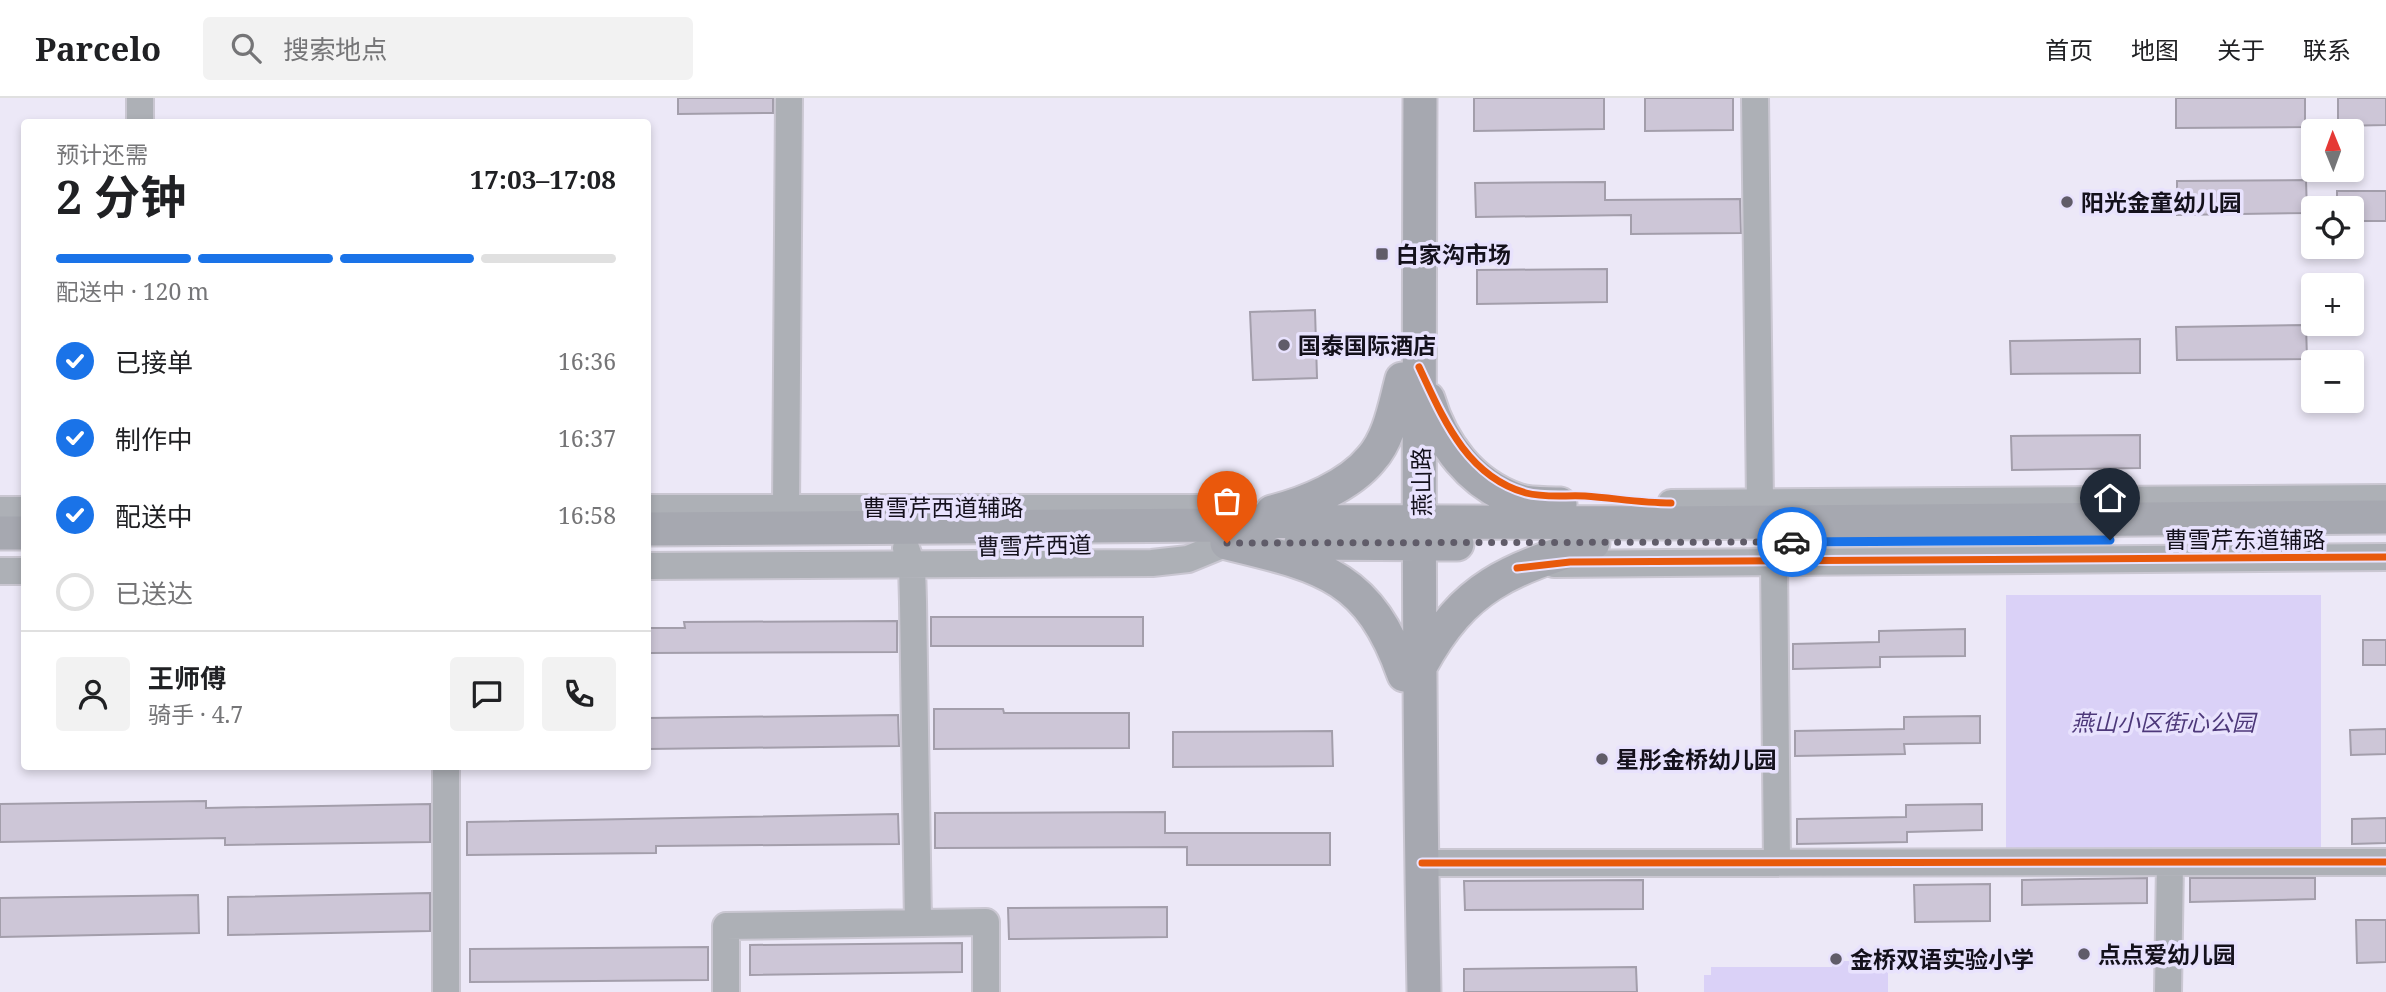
<!DOCTYPE html>
<html lang="zh">
<meta charset="utf-8">
<style>
:root{--surface:#fff;--page:#f2f2f2;--text:#202124;--muted:#757577;--line:#e0e0e0;--accent:#1a73e8}
body{margin:0;font-family:"Noto Serif","Noto Sans SC",serif;background:var(--page);color:var(--text);height:100vh;display:flex;flex-direction:column;font-size:26px;white-space:nowrap}
*{box-sizing:border-box;margin:0}
p{font-size:23px;color:var(--muted)}
.icon{flex:none;width:38px;height:38px;fill:none;stroke:currentColor;stroke-width:2;stroke-linecap:round;stroke-linejoin:round}
.map{position:relative;flex:1;overflow:hidden}
.sheet{position:absolute;left:21px;top:21px;width:630px;height:651px;display:flex;flex-direction:column;background:var(--surface);border-radius:7px;box-shadow:0 4px 10px #0003}
.sheet>*{flex:none}
.needle{width:46px;rotate:359deg}
.tools{position:absolute;left:2301px;top:21px;display:grid;gap:14px}
.tools a{display:grid;place-items:center;width:63px;height:63px;border-radius:7px;background:var(--surface);box-shadow:0 4px 10px #0003;font-size:35px}
.pin{position:absolute;display:grid;place-items:center;width:60px;height:60px;color:#fff;margin:-72px -30px;border-radius:50% 50% 50% 0;rotate:-45deg;box-shadow:0 0 7px #0007}
.pin .icon{rotate:45deg}
.courier{position:absolute;display:grid;place-items:center;width:70px;height:70px;margin:-35px;border:5px solid #1a73e8;border-radius:50%;background:#fff;color:#222;box-shadow:0 2px 9px #0007}
.summary em{font-style:normal;font-weight:700}
.summary div{display:flex;flex-direction:column-reverse}
.summary{display:flex;align-items:center;justify-content:space-between;height:119px;padding:0 35px}
h1{font-size:46px;font-weight:700;line-height:52px}
.bar{display:grid;grid-template-columns:repeat(4,1fr);gap:10px 7px;align-content:center;height:84px;padding:0 35px}
.bar i{height:9px;border-radius:5px;background:var(--line)}
.bar .on{background:var(--accent)}
.bar p{grid-column:span 4}
.line{display:flex;align-items:center;gap:18px;padding:0 35px;border-top:2px solid var(--line)}
.line div{flex:1}
.round{display:grid;place-items:center;flex:none;width:74px;height:74px;border-radius:7px;background:var(--page)}
ol{padding:0 35px;list-style:none}
li{display:flex;align-items:center;gap:21px;height:77px}
li p{margin-inline-start:auto}
li .icon{padding:7px;border-radius:50%;background:var(--accent);color:#fff;stroke-width:4}
li:last-child{color:var(--muted)}
li i{width:38px;height:38px;border:4px solid var(--line);border-radius:50%}
header{display:flex;align-items:center;gap:42px;box-sizing:border-box;height:98px;padding:0 35px;background:var(--surface);border-bottom:2px solid var(--line)}
header strong{font-size:33px}
nav{display:flex;gap:38px;margin-inline-start:auto;font-size:24px}
.search{width:490px;height:63px;background:var(--page);display:flex;align-items:center;gap:18px;box-sizing:border-box;padding:0 24px;border-radius:7px;color:var(--muted);font-size:26px}
.map>svg:first-child{display:block}
</style>
<header>
<strong>Parcelo</strong>
<div class="search"><svg class="icon" aria-label="search" viewBox="0 0 24 24"><circle cx="10" cy="10" r="6"/><path d="M15 15l6 6"/></svg>搜索地点</div>
<nav><a>首页</a><a>地图</a><a>关于</a><a>联系</a></nav>
</header>
<div class="map">
<svg width="2386" height="894" viewBox="0 0 2386 894">
<rect width="100%" height="100%" fill="#ece8f7"/>
<!-- green -->
<path fill="#dad1f7" d="M2006,497H2321V751L2006,750Z
M1833,863H1868L1888,868V894H1704V877H1711V869H1832Z"/>
<!-- building -->
<path fill="#cdc6d7" stroke="#a39eab" stroke-width="2" d="M678,0H773V15L678,16Z
M1474,0H1604V31L1474,33Z
M1645,0H1733V32L1645,33Z
M2176,0H2305V29L2176,30Z
M2338,0H2386V27L2338,28Z
M2306,82L2307,115L2177,117V83Z
M1605,84V102L1740,101L1741,135L1631,136V117L1476,119L1475,85Z
M2337,93H2386V123H2352V110H2337Z
M1607,171V204L1477,206V172Z
M1315,212L1317,280L1253,282L1250,214Z
M2306,227L2307,261L2177,262L2176,229Z
M2140,241V275L2011,276L2010,243Z
M2140,337V370L2012,372L2011,338Z
M931,519H1143V548H931Z
M897,523V554L648,555V530H685L684,524Z
M1965,531V558L1880,559V569L1793,571V546L1879,544V533Z
M2363,542H2386V567H2363Z
M934,611H1003L1004,615H1129V650L934,651Z
M898,617L899,648L648,651V620Z
M1980,618V645L1904,646L1905,656L1795,658V633L1904,631V619Z
M2386,631V656L2351,657L2350,632Z
M1332,633L1333,668L1173,669V634Z
M206,703V710L430,706V744L225,747V740L0,744V706Z
M1982,706V732L1907,734V744L1797,746V721L1906,719V707Z
M1165,714V735H1330V767H1187V749L935,750V715Z
M898,716L899,746L656,748V755L467,757V724Z
M2386,720V745L2352,746V721Z
M2147,780V805L2022,807V782Z
M2190,780H2315V801L2190,804Z
M1643,782V811L1465,812L1464,783Z
M1990,786V823L1915,824L1914,787Z
M430,795V833L228,837V799Z
M198,797L199,835L0,839V800Z
M1167,809V839L1009,841L1008,810Z
M2356,822H2386V864L2357,865Z
M962,845V874L750,877V847Z
M708,849V882L470,884V851Z
M1636,869L1637,894H1464V871Z"/>
<g fill="none" stroke-linecap="round" stroke-linejoin="round">
<defs>
<path id="minor" d="M140,0V24
M789,0L786,409L793,424
M1755,0L1760,404
M648,410H1215L1233,423
M0,412H24
M1665,425L1671,405L2386,400
M906,450L912,467L913,504L918,825
M1774,463L1777,765
M1554,466L2386,459
M648,468L1152,465L1188,461L1227,445
M0,473H24
M446,668V894
M1422,765L2386,764
M726,894V828L986,824V894
M2168,894L2170,765"/>
<path id="major" d="M1420,0C1419,298 1418,596 1424,894
M1428,301C1441,346 1471,386 1517,402C1530,407 1547,405 1560,406
M1272,414C1305,406 1349,388 1371,361C1390,340 1395,307 1402,281
M648,431L1215,427L1233,423L1665,425L2386,419
M0,435H24
M1227,445C1322,468 1369,477 1404,577
M1301,445L1457,446
M1421,567C1465,486 1510,472 1593,445"/>
</defs>
<!-- minor casing -->
<use href="#minor" stroke="#cac7d2" stroke-width="30"/>
<!-- major casing -->
<use href="#major" stroke="#cac7d2" stroke-width="37"/>
<!-- minor -->
<use href="#minor" stroke="#adb0b6" stroke-width="26"/>
<!-- major -->
<use href="#major" stroke="#a6a8b0" stroke-width="33"/>
<defs>
<path id="cycleway" d="M1419,269C1443,320 1466,378 1526,395C1544,400 1567,397 1585,398C1614,400 1642,405 1671,405
M1517,470L1570,464L2386,459
M1422,765L2386,764"/>
</defs>
<!-- cycleway casing -->
<use href="#cycleway" stroke="#e8e2fd" stroke-width="11"/>
<!-- cycleway -->
<use href="#cycleway" stroke="#e8590c" stroke-width="7"/>
</g>
<g fill="none" stroke-linecap="round" stroke-linejoin="round">
<!-- done -->
<path stroke="#605c69" stroke-width="7" stroke-dasharray="0 12.6" d="M1227,445L1792,444"/>
<!-- route -->
<path stroke="#1a73e8" stroke-width="9" d="M1792,444L2110,442"/>
</g>
<!-- markers -->
<g fill="#605c69" stroke="#e8e2fd" stroke-width="2.5">
<circle cx="2067" cy="104" r="7"/>
<rect x="1375" y="149" width="14" height="14" rx="3.5"/>
<circle cx="1284" cy="247" r="7"/>
<circle cx="1602" cy="661" r="7"/>
<circle cx="2084" cy="856" r="7"/>
<circle cx="1836" cy="861" r="7"/>
</g>
<g text-anchor="middle" dominant-baseline="central" stroke-width="7" stroke-linejoin="round" paint-order="stroke">
<!-- poi labels -->
<g font-size="23" font-weight="bold" fill="#14111c" stroke="#e8e2fd" text-anchor="start">
<text x="2081" y="104">阳光金童幼儿园</text>
<text x="1396" y="156">白家沟市场</text>
<text x="1298" y="247">国泰国际酒店</text>
<text x="1616" y="661">星彤金桥幼儿园</text>
<text x="2098" y="856">点点爱幼儿园</text>
<text x="1850" y="861">金桥双语实验小学</text>
</g>
<!-- street labels -->
<g font-size="23" fill="#14111c" stroke="#e8e2fd">
<text transform="translate(1421 384) rotate(-91)">燕山路</text>
<text x="943" y="409">曹雪芹西道辅路</text>
<text x="2245" y="441">曹雪芹东道辅路</text>
<text transform="translate(1034 447) rotate(-1)">曹雪芹西道</text>
</g>
<!-- park labels -->
<g font-size="23" font-style="italic" fill="#4d387a" stroke="#e8e2fd">
<text x="2163" y="624">燕山小区街心公园</text>
</g>
</g>
</svg>
<div class="tools">
<a><svg class="needle" viewBox="-14 -14 28 28"><path d="M0-13l5 13h-10z" fill="#e53935"/><path d="M0 13l5-13h-10z" fill="#757577"/></svg></a>
<a><svg class="icon" aria-label="locate" viewBox="0 0 24 24"><circle cx="12" cy="12" r="6"/><path d="M12 2v4M12 18v4M2 12h4M18 12h4"/></svg></a>
<a>+</a>
<a>−</a>
</div>
<div class="pin" style="left:1227px;top:445px;background:#ea580c"><svg class="icon" aria-label="bag" viewBox="0 0 24 24"><path d="M5 8h14l-1 12H6zM9 8a3 3 0 0 1 6 0"/></svg></div>
<div class="pin" style="left:2110px;top:442px;background:#1f2937"><svg class="icon" aria-label="home" viewBox="0 0 24 24"><path d="M3 11l9-7 9 7M6 9v11h12V9"/></svg></div>
<div class="courier" style="left:1792px;top:444px"><svg class="icon" aria-label="car" viewBox="0 0 24 24"><path d="M5 17H2v-5l4-1 3-4h7l3 4 3 1v5h-3M9 17h6M6 11h13"/><circle cx="7" cy="17" r="2"/><circle cx="17" cy="17" r="2"/></svg></div>
<section class="sheet">
<div class="summary"><div><h1>2 分钟</h1><p>预计还需</p></div><em>17:03–17:08</em></div>
<div class="bar"><i class="on"></i><i class="on"></i><i class="on"></i><i></i><p>配送中 · 120 m</p></div>
<ol>
<li><svg class="icon" aria-label="check" viewBox="0 0 24 24"><path d="M5 12l5 5 9-10"/></svg>已接单<p>16:36</p></li>
<li><svg class="icon" aria-label="check" viewBox="0 0 24 24"><path d="M5 12l5 5 9-10"/></svg>制作中<p>16:37</p></li>
<li><svg class="icon" aria-label="check" viewBox="0 0 24 24"><path d="M5 12l5 5 9-10"/></svg>配送中<p>16:58</p></li>
<li><i></i>已送达</li>
</ol>
<div class="line" style="height:126px"><a class="round"><svg class="icon" aria-label="person" viewBox="0 0 24 24"><circle cx="12" cy="8" r="4"/><path d="M4 21q1-7 8-7t8 7"/></svg></a><div><b>王师傅</b><p>骑手 · 4.7</p></div><a class="round"><svg class="icon" aria-label="chat" viewBox="0 0 24 24"><path d="M4 5h16v11H9l-5 4z"/></svg></a><a class="round"><svg class="icon" aria-label="phone" viewBox="0 0 24 24"><path d="M5 4h4l2 5-3 2q2 4 5 5l2-3 5 2v4C11 20 4 13 5 4z"/></svg></a></div>
</section>
</div>
